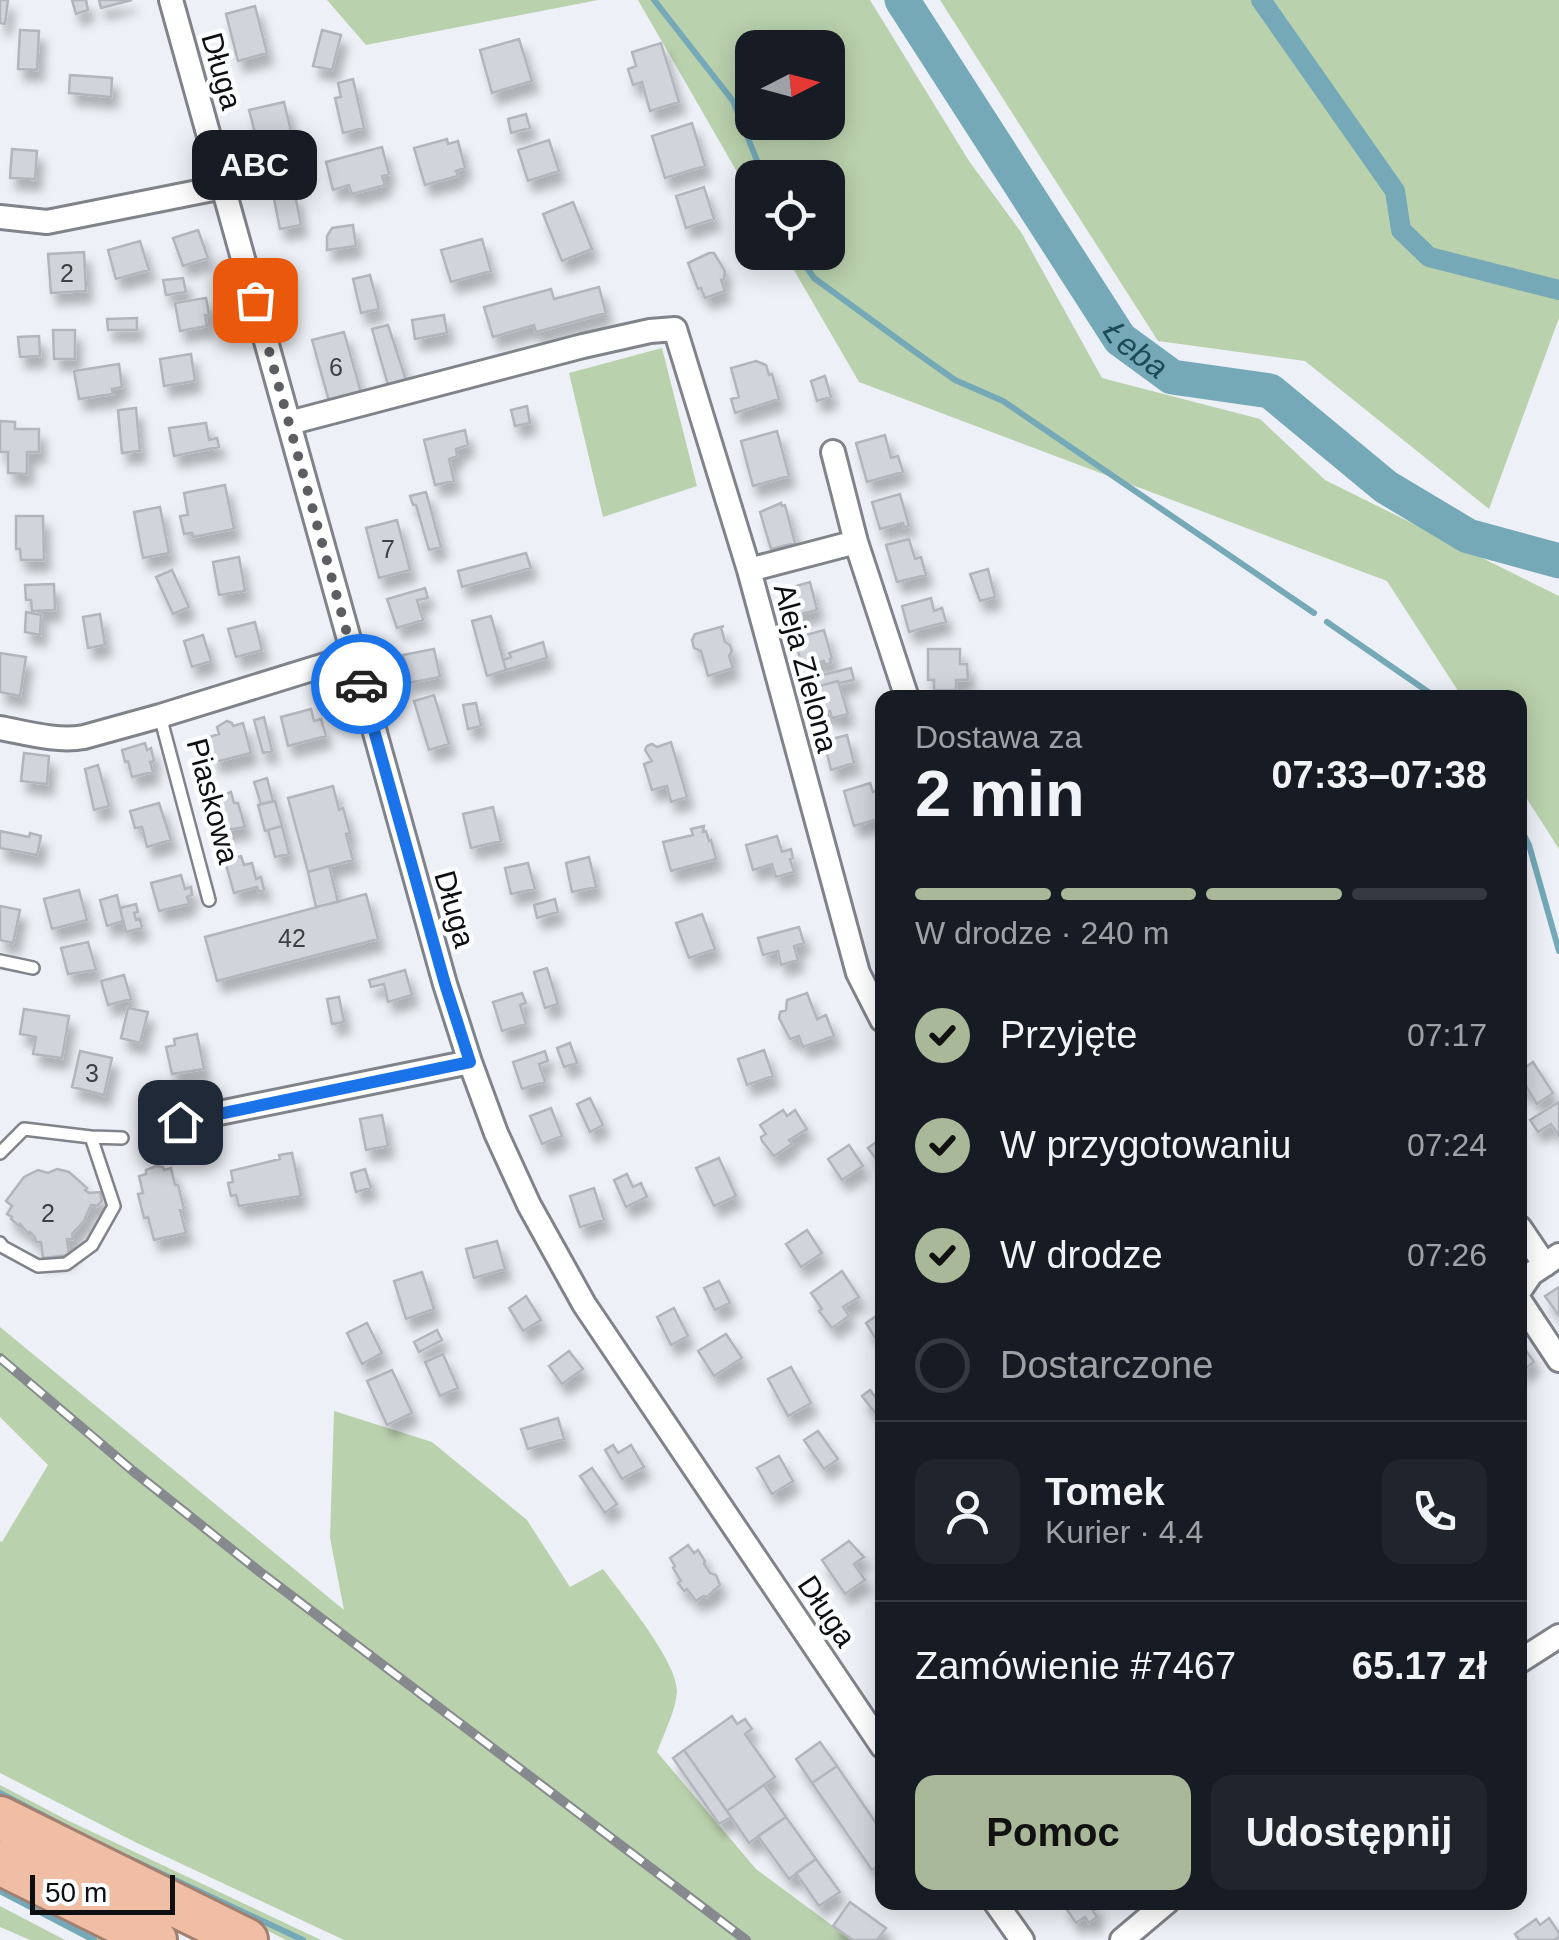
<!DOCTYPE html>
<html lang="pl">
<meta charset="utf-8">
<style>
:root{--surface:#171b24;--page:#20242c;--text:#f1f3f6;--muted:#9ea1a6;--line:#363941;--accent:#a8b898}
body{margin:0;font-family:Arial,sans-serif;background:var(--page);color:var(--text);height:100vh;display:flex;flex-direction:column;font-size:38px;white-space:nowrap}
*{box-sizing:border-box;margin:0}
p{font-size:32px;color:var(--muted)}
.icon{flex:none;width:55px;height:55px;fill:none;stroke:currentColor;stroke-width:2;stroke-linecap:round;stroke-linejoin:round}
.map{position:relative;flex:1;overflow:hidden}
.panel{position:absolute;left:875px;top:690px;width:652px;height:1220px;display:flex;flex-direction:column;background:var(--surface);border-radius:20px;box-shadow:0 5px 25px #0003}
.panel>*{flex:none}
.needle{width:65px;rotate:84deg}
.buttons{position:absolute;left:735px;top:30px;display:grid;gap:20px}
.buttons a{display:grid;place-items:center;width:110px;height:110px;border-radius:20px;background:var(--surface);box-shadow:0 5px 25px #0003;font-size:50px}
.scale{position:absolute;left:30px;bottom:25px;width:145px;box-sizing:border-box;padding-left:10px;border:5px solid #0e0f11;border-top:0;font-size:28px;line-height:35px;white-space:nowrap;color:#0e0f11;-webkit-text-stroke:8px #fdfeff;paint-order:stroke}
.pin{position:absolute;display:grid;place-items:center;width:85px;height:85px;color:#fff;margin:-42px;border-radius:20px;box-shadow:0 5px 15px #0006}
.courier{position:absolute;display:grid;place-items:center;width:100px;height:100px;margin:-50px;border:8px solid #1a73e8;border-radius:50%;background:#fff;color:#222;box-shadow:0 2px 12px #0007}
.bubble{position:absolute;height:70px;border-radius:20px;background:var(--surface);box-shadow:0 5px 25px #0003;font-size:32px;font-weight:800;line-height:70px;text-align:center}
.headline em{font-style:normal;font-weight:800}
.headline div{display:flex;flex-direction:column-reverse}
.headline{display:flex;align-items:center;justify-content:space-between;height:170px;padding:0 40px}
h1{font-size:65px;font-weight:800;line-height:75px}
.bar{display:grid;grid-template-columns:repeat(4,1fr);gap:15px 10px;align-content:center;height:120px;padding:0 40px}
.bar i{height:12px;border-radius:8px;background:var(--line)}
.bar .current{background:var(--accent)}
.bar p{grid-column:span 4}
.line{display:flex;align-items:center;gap:25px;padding:0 40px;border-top:2px solid var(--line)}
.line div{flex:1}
.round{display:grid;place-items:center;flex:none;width:105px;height:105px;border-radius:20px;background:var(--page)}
ol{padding:0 40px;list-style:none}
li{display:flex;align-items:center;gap:30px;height:110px}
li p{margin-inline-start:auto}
li .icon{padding:10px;border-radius:50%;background:var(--accent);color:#111;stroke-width:4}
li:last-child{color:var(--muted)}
li i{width:55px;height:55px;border:5px solid var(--line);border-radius:50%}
.action{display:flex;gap:20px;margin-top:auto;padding:20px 40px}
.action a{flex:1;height:115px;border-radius:20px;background:var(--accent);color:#111;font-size:40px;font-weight:800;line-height:115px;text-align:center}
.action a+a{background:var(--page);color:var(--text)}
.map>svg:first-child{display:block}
</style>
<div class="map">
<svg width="1559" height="1940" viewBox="0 0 1559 1940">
<defs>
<filter id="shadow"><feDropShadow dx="6" dy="11" stdDeviation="5" flood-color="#0004"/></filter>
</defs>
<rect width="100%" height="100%" fill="#edf1f7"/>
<!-- green -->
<path fill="#bad1ad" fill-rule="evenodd" d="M327,0H598L366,45Z
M638,0H870L969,161L1021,232L1102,378L1260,419L1325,480L1559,596V849L1520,788V698L1462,697L1387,581L859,382L784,253L828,252V178H752V198ZM752,48H828V122H752Z
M940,0H1559V318L1489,509L1305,361L1158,341Z
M662,348L697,486L603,517L569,373Z
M0,1327L344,1610L330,1538L334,1411L432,1442L527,1520L570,1587L603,1569C622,1595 677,1661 677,1691C676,1710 664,1733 657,1752L756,1869L852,1940H344L137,1843L0,1773V1541L2,1542L48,1465L0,1417Z
M0,1785L67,1820L321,1940H286L0,1797Z
M0,1886L108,1940H87L0,1894Z
M0,1906L65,1940H30L0,1927Z"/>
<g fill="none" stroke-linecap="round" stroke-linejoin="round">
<!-- stream -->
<path stroke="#75a9b8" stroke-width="6" d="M654,0L733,101L764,178
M796,252L814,278L914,351L955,380L1003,401L1314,613
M1327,622L1437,698
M1520,827L1529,845L1559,951
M0,1793L67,1828
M128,1858L303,1940
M0,1891L94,1940"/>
<!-- canal -->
<path stroke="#75a9b8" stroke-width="20" d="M1261,0L1395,191L1401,230L1429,257L1559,290"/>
<!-- river -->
<path stroke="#75a9b8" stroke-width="35" id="s1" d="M902,0L1120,339L1172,377L1270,391L1386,487L1468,536L1559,561"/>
</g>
<!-- building -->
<path fill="#d1d5db" stroke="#b2b5bb" stroke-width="2.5" filter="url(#shadow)" d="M0,0H8L5,24L0,23Z
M72,0H86L88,10L76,14Z
M99,0H132L101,8Z
M255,6L267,53L238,61L226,14Z
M20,30L39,31L37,70L18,69Z
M322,30L341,35L332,70L313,66Z
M519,39L532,81L492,93L480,50Z
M661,43L679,102L650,111L642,82L633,85L628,69L636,66L632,52Z
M70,75L112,78L111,97L69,93Z
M353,79L364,128L343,133L335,98L341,97L338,83Z
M284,102L292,136L258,144L249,110Z
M526,114L530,128L511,133L508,119Z
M692,123L705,166L665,178L652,136Z
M447,139L448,144L458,141L465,168L456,171L458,176L425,185L414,148Z
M549,140L559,171L528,181L518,150Z
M382,147L389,174L382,176L385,185L352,194L349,185L333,190L326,162Z
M12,149L37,151L35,179L10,178Z
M704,187L714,219L686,228L676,196Z
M295,195L301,225L280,229L274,199Z
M573,202L592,249L562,261L543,214Z
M353,225L356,246L327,250V236L332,228Z
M198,230L208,258L183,266L173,238Z
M482,239L491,271L451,282L441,250Z
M140,241L149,270L116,279L108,250Z
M84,252L86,291L51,293L48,254Z
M709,253H714L722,266L725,272L724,279L721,280L725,291L705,298L701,288L698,289L688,263Z
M370,275L379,309L361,313L353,279Z
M183,278L186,292L166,295L163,280Z
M599,287L606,313L536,332L534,325L493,337L484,307L551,289L554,299Z
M206,298L209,314L205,315L207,326L180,331L175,303Z
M444,315L447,333L415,339L412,320Z
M137,318V330H108L107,319Z
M388,325L406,380L388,385L372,329Z
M53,330H75V359H54Z
M344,332L361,393L329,401L312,340Z
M39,336L40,356L20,357L18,337Z
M191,354L195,381L164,386L160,359Z
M756,361L766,365L769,375L772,374L779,399L735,413L731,399L739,397L731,368Z
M119,364L122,387L112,389L113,394L79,399L74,371Z
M825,376L831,397L817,401L811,381Z
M527,406L530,423L515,426L511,410Z
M136,408L140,451L122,453L118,410Z
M0,421L15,422V429H39V452H27V474L8,473V452H0Z
M206,423L209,440L217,438L219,447L174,456L169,428Z
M465,430L468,445L456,449L457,456L449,459L454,481L435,485L424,440Z
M777,431L789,476L753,486L741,441Z
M885,435L891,458L898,456L903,472L867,482L856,443Z
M225,485L234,529L193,537L192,533L184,534L180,516L188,515L184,493Z
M426,492L441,547L429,550L416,505H413L410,496Z
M900,494L909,526L904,527L903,523L880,529L872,502Z
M781,503L782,506L785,505L795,543L771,549L760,512Z
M160,507L169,553L143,558L134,512Z
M16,516H43L44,560H21L20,549H16Z
M397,520L410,570L379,578L366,528Z
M909,539L915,559L921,557L926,575L897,582L886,545Z
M526,553L531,568L462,587L458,571Z
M239,557L245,591L219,595L213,562Z
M988,569L995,597L980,601L970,574Z
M172,570L189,607L173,614L156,577Z
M810,582L817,610L790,617L782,590Z
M54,584L55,610L32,611L31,600H26L25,585Z
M425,588L428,598L417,600L423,620L397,628L387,599Z
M931,598L934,611L942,608L946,622L909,632L902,606Z
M26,612L41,615L40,635L25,632Z
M100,614L105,645L88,648L83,617Z
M491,616L506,670L487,676L472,621Z
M255,622L262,650L236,657L228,629Z
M724,626L721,627L725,642L730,645L732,651L729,656L733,668L708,676L701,651L694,648L692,640L695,634Z
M824,630L832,659H830L831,663L825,665L824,661L802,667L795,638Z
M203,635L211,661L192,667L184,641Z
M543,642L547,658L506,670L503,660L511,657L509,653Z
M434,649L440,677L408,683L403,655Z
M928,649H960V664H967L968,680H956V690H934V680H928Z
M0,653L26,657L20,696L0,692Z
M851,668L854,680L839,683L838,681L813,688L810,678Z
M838,681L848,714L832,718L830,711L816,715L809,689Z
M434,695L449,744L429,750L414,701Z
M476,703L481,726L468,729L463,705Z
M311,709L314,721L321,719L326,736L288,746L281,717Z
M264,717L272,751L263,753L254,720Z
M227,721L232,723L233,726L243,723L251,753L215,762L209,737L219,734L217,727Z
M847,735L854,763L831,770L824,741Z
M671,742L687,797L671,802L667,786L652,790L644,764L652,761L645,750L647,746L652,744L657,747Z
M145,743L147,750L151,748L154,761L150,762L153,772L132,777L128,761L125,762L122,750Z
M24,753L49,756L47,784L21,781Z
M98,765L109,806L94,810L85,769Z
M267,778L273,801L261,804L254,782Z
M870,783L873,792L882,789V818L854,826L844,791Z
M333,786L339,810L343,808L350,833L346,834L353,860L308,872L288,798Z
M231,792L234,803H238L245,827L215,832L204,802Z
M275,801L282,826L265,831L258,805Z
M159,803L171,840L147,847L142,827L135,828L130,811Z
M493,807L501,841L471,848L463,814Z
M282,826L289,854L275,857L268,830Z
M704,826L703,832L706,831L709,841L711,840L716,859L671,871L663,842L693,835L691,829Z
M0,831L29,837L30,833L41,836L37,855L0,848Z
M777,836L782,852L791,849L793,858L790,859L794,872L776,877L772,864L753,870L746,845Z
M241,856L244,865L252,863L256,879L261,877L264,890L259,892L257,887L234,893L225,861Z
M589,857L596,887L572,892L566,863Z
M528,863L535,889L511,894L505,868Z
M329,866L338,902L316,907L308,872Z
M181,875L185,889L191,887L192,895L187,897L189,904L159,911L151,883Z
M79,890L87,920L52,929L44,899Z
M366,894L378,939L217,981L205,937Z
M117,895L123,921L107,926L100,900Z
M555,899L558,912L537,918L534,905Z
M136,904L138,912L134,913L136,920L140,919L142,928L126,932L120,908Z
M0,906L20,910L13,943L0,940Z
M702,914L715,949L689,958L676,923Z
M799,927L804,943L794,946L798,960L781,965L778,951L763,955L758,938Z
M88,942L96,970L68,974L61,948Z
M547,968L558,1004L545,1008L534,972Z
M405,970L412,995L388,1002L384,984L371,987L369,980Z
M124,975L131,999L108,1005L101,981Z
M522,993L526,1003L520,1005L526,1024L502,1031L493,1002Z
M807,993L817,1019L826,1015L834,1036L803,1047L799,1036L790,1039L779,1018L780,1012L786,1010L787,1000Z
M339,997L344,1022L332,1024L327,999Z
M128,1008L148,1012L140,1043L121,1038Z
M24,1009L69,1016L62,1058L33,1054L36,1037L20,1034Z
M197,1034L204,1069L172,1074L166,1047L175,1045L174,1039Z
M570,1043L577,1063L564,1067L557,1048Z
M764,1050L773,1076L747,1085L738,1059Z
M80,1051L112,1058L104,1095L72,1087Z
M545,1051L548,1061L539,1064L545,1082L522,1089L513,1062Z
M1533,1062L1553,1093L1537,1104L1526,1086L1520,1090V1071Z
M590,1098L603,1125L590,1132L577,1104Z
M1559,1102V1136L1551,1124L1538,1132L1530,1120Z
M551,1108L562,1136L542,1144L530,1116Z
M783,1110L787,1116L795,1110L807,1129L789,1140L792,1144L774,1156L762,1141L761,1137L766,1134L760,1125Z
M382,1115L388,1146L366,1150L360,1119Z
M882,1138V1160L879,1163L868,1148Z
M849,1145L863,1166L842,1180L828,1159Z
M292,1153L301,1196L239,1206L236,1195L231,1196L228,1183L233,1182L231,1171L280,1159L279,1155Z
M719,1158L736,1196L714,1206L696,1168Z
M156,1166L163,1167L164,1170L171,1168L175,1185H178L184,1209L180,1210L186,1233L154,1240L148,1217L144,1218L138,1194L143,1193L139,1176L146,1174V1170Z
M57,1169L69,1172L87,1188L85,1190L89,1193L100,1192L102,1201L97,1206L91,1205L84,1221L72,1234L73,1239H67L69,1255L43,1258L41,1242H36L35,1237L30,1232L29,1234L20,1224L19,1226L11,1219L12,1217L7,1214L12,1206L6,1201L24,1177L38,1170L48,1173Z
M365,1169L371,1188L356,1192L351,1173Z
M627,1174L633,1187L641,1183L647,1197L626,1207L614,1180Z
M594,1188L604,1220L580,1227L570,1196Z
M807,1230L822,1253L801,1267L786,1244Z
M497,1241L505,1269L474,1278L466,1249Z
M842,1271L859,1297L843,1307L849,1316L832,1328L819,1311L822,1309L811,1293Z
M422,1272L434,1309L406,1319L394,1281Z
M719,1281L730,1303L715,1310L704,1288Z
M1559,1287V1316L1545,1296Z
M526,1296L541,1320L523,1331L509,1308Z
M674,1308L688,1336L671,1345L657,1317Z
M882,1312V1346L881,1347L866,1323Z
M367,1323L382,1353L362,1364L347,1333Z
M437,1330L442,1340L419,1352L414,1342Z
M726,1334L742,1358L714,1376L698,1351Z
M1520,1342L1534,1362L1520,1372Z
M569,1351L583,1369L562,1384L549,1366Z
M443,1354L458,1388L440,1396L425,1362Z
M791,1367L811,1403L788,1416L768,1379Z
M392,1370L412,1413L387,1425L367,1381Z
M870,1390L882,1406V1417L880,1419L862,1396Z
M558,1418L564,1439L528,1449L521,1429Z
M818,1431L838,1459L824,1469L804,1440Z
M613,1445L618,1453L631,1445L644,1467L622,1479L605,1450Z
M779,1456L793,1481L772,1494L757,1468Z
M592,1468L617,1504L605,1513L580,1476Z
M849,1541L864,1557L854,1564L865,1580L845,1594L822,1560Z
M688,1545L694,1553L698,1550L705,1561L704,1564L710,1573L716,1575L720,1585L707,1597L703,1596L696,1601L687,1589L684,1591L678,1583L681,1581L673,1568L675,1566L670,1558Z
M732,1716L737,1724L745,1719L752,1729L745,1734L775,1777L727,1811L684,1750Z
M820,1742L837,1766L812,1783L796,1759Z
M684,1750L731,1817L719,1824L673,1758Z
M837,1766L882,1832V1863L872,1870L812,1783Z
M764,1785L786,1817L749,1843L727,1811Z
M786,1817L816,1859L789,1879L758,1836Z
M816,1859L840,1892L819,1906L796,1873Z
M850,1902L886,1928L877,1940H853L833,1926Z
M1065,1902H1093L1098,1908L1093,1911L1097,1917L1089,1923L1085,1917L1076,1923L1063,1904Z
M1549,1918L1559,1933V1937L1554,1940H1519L1515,1934L1536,1919L1540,1925Z"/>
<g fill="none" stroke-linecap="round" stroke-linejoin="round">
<defs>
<path id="service" d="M160,716L209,900
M0,961L33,968
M0,1153L24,1129L91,1137L122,1138
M0,1243L3,1247L38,1266L66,1264L92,1245L114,1206L91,1137"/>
<path id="minor" d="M171,0L445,984L470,1062L496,1133L529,1205L584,1304L882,1746
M0,217L47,222L223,187
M289,423L583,346L650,331L675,329L749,570L858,973L882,1020
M833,452L856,542L907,698
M749,570L856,542
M0,728C27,733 57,742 84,737L160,716L354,656
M180,1121L470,1062
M1520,1228L1545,1265
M1520,1290L1531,1274L1559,1255
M1520,1301L1559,1360
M1520,1661L1559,1636
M995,1902L1022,1940
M1122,1940L1167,1902"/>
<path id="motorway" d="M0,1818L246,1940
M0,1863L155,1940"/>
</defs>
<!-- service casing -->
<use href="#service" stroke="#808389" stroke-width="16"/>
<!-- minor casing -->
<use href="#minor" stroke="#808389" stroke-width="28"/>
<!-- motorway casing -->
<use href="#motorway" stroke="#a18071" stroke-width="48"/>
<!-- service -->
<use href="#service" stroke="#fff" stroke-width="11"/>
<!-- minor -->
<use href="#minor" stroke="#fff" stroke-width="22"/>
<!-- motorway -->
<use href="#motorway" stroke="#f0bda5" stroke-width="42"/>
<defs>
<path id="rail" d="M0,1358L133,1471L260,1572L746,1940"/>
</defs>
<!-- rail casing -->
<use href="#rail" stroke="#86898d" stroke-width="10"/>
<!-- rail -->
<use href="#rail" stroke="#fdfeff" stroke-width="6" stroke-dasharray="19" stroke-linecap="butt"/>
</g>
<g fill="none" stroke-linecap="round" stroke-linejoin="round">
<!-- done -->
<path stroke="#5c5e62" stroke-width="10" stroke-dasharray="0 18" d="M255,300L361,684"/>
<!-- route -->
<path stroke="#1a73e8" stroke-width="12" d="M180,1122L470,1062L445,984L361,684"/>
</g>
<g text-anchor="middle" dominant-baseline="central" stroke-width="9" stroke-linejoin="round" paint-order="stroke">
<!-- number labels -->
<g font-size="25" fill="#3f4044">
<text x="67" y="273">2</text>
<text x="336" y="367">6</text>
<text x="388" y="549">7</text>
<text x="292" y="938">42</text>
<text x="92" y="1073">3</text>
<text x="48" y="1213">2</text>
</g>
<!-- street labels -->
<g font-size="30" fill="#0e0f11" stroke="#fdfeff">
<text transform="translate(222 71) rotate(74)">Długa</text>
<text transform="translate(806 668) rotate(75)">Aleja Zielona</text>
<text transform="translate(213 801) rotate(75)">Piaskowa</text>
<text transform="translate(455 909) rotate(74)">Długa</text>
<text transform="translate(827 1611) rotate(56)">Długa</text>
</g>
<!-- water labels -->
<g font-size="32" font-style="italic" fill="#1d4a57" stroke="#fdfeff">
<text stroke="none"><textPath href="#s1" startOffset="422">Łeba</textPath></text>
</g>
</g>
</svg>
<div class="buttons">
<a><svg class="needle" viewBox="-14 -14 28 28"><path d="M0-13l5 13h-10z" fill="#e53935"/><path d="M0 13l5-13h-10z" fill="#9ea1a6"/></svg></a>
<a><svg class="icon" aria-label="locate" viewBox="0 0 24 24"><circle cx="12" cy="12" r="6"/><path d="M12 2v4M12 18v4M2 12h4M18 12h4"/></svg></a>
</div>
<div class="scale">50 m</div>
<div class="pin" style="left:255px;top:300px;background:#ea580c"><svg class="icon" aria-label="bag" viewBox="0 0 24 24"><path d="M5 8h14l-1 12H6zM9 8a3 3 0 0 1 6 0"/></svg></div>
<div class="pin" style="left:180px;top:1122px;background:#1f2937"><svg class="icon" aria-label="home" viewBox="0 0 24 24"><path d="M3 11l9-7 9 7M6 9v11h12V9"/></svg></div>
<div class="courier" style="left:361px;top:684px"><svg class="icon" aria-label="car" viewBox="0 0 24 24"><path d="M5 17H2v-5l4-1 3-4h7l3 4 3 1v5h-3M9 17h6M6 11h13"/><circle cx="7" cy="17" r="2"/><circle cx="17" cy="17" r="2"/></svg></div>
<div class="bubble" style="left:192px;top:130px;width:125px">ABC</div>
<section class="panel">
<div class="headline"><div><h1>2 min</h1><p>Dostawa za</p></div><em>07:33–07:38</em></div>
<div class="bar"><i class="current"></i><i class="current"></i><i class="current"></i><i></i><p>W drodze · 240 m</p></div>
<ol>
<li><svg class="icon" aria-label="check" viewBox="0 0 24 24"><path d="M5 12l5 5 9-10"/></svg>Przyjęte<p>07:17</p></li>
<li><svg class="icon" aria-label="check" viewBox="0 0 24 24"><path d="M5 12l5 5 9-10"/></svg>W przygotowaniu<p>07:24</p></li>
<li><svg class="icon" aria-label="check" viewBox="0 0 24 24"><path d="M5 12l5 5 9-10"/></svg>W drodze<p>07:26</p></li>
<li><i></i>Dostarczone</li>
</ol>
<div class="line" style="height:180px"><a class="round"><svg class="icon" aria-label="person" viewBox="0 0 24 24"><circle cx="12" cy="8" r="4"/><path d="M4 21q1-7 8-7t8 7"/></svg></a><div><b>Tomek</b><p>Kurier · 4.4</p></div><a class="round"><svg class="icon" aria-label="phone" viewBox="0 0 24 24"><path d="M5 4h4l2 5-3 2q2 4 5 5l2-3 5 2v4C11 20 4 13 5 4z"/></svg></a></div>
<div class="line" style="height:130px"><div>Zamówienie #7467</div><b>65.17 zł</b></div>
<div class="action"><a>Pomoc</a><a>Udostępnij</a></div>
</section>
</div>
